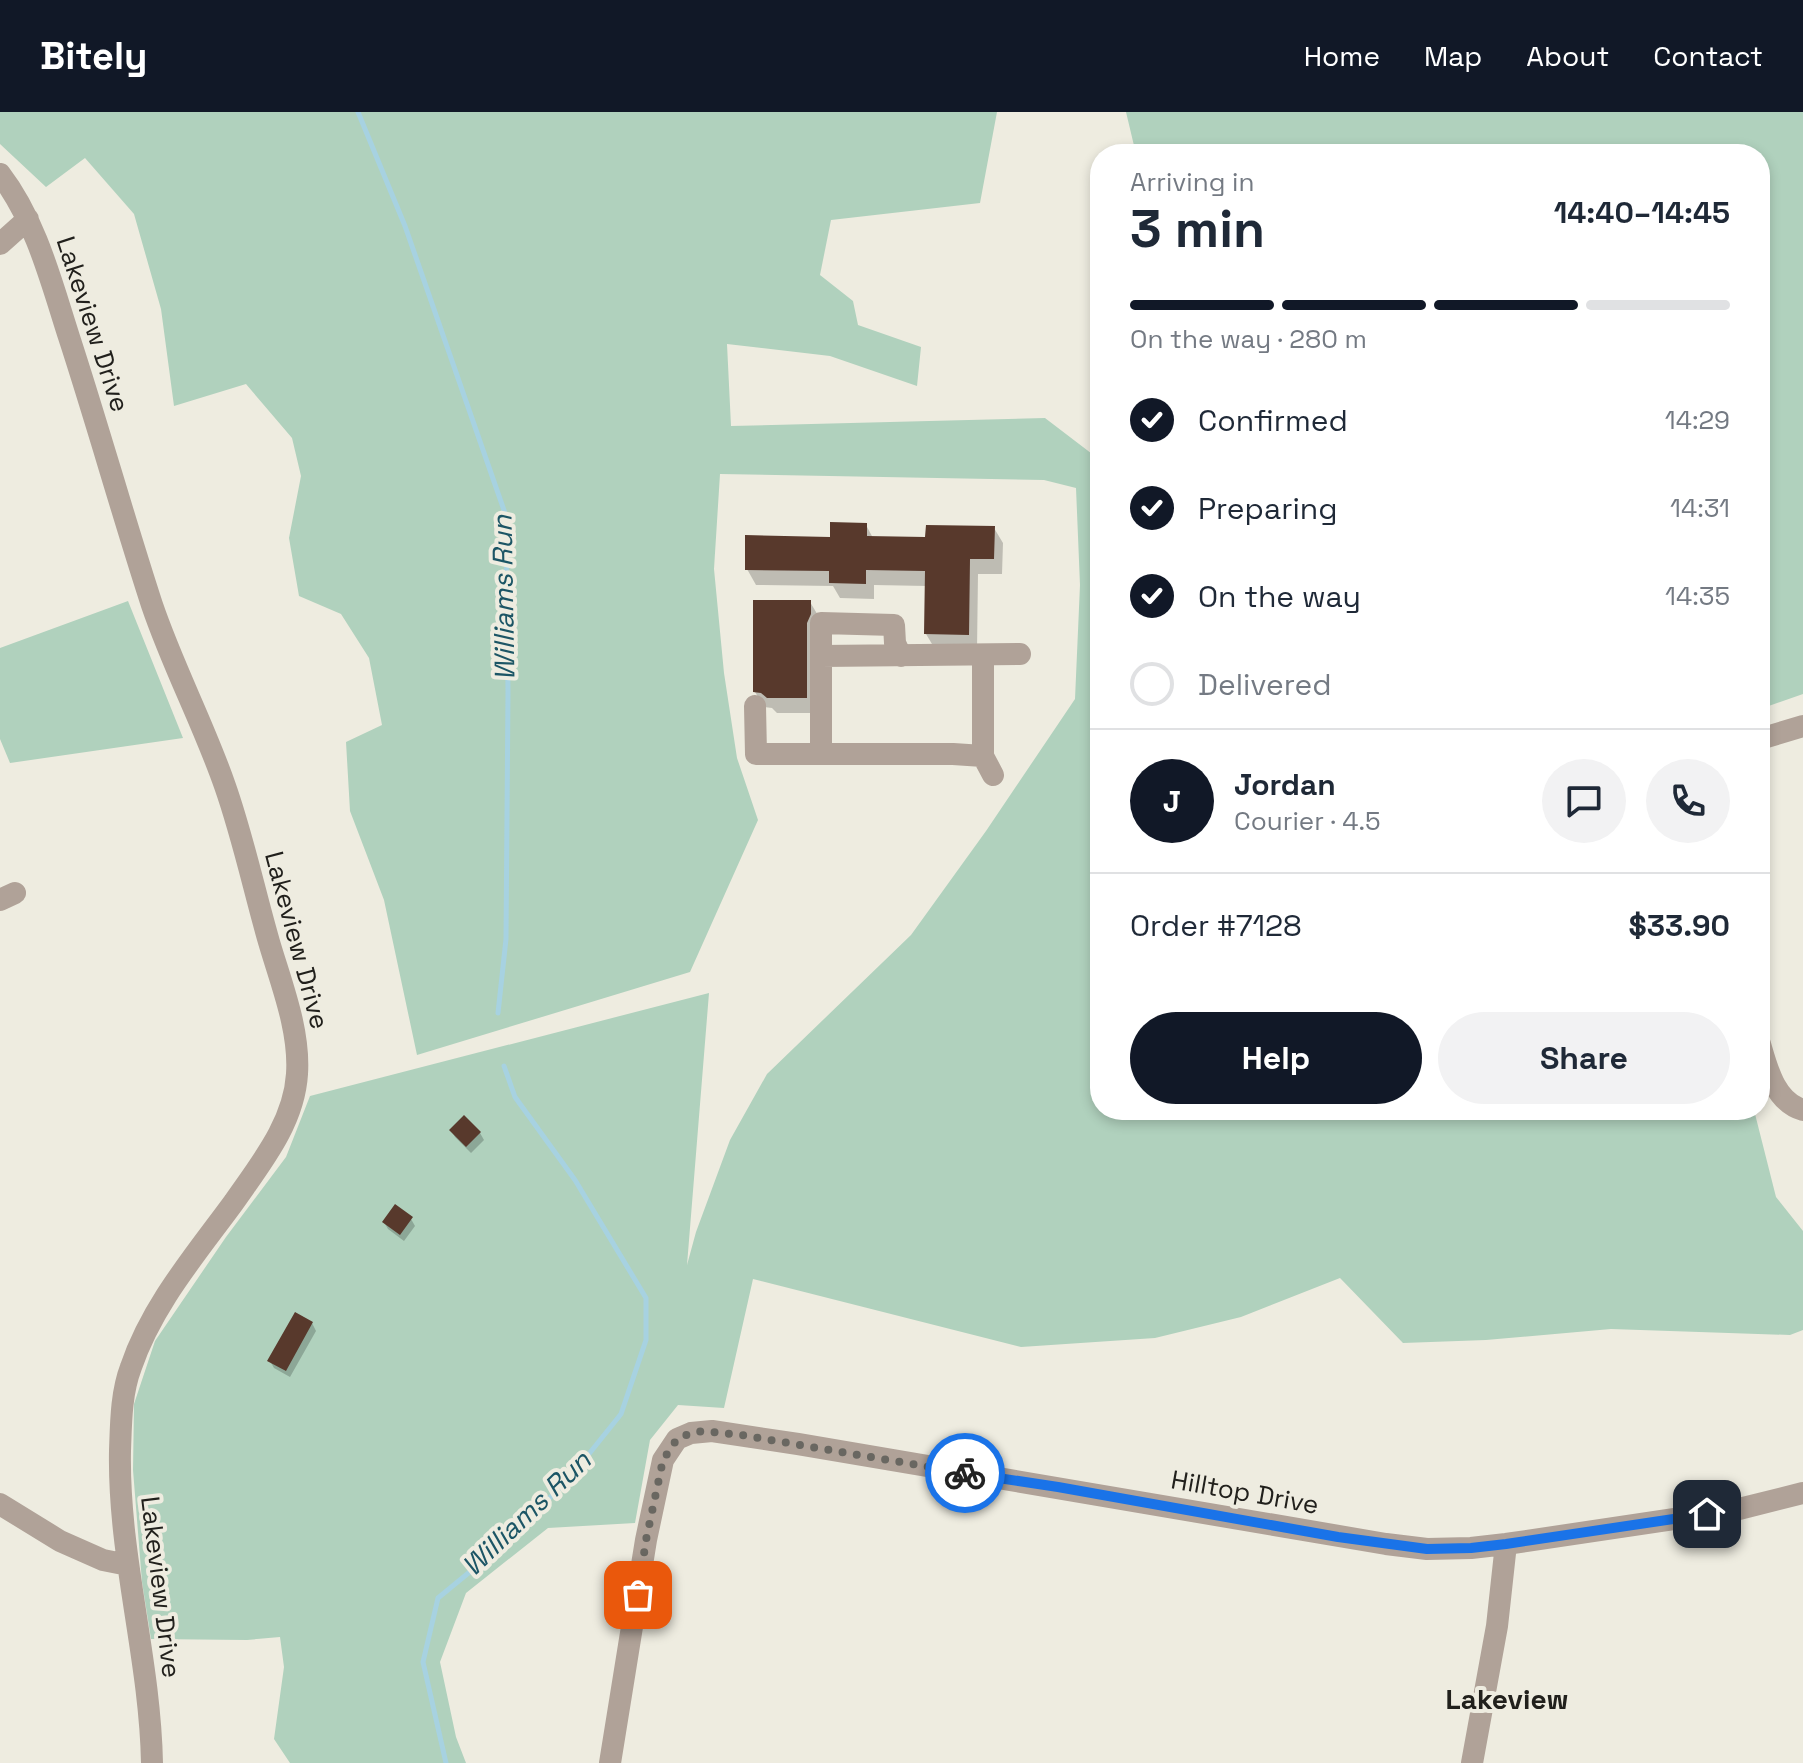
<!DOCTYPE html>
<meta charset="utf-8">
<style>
:root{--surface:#fff;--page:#f2f2f3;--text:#1f2937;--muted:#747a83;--line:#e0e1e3;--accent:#111827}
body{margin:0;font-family:"Space Grotesk",sans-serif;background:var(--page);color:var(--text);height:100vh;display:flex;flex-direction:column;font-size:30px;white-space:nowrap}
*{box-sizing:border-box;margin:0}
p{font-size:26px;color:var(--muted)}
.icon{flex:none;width:44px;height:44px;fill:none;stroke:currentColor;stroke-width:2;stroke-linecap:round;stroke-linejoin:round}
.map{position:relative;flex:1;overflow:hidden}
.drawer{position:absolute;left:1090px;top:32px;width:680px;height:976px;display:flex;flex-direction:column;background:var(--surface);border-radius:32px;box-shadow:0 4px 12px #0003}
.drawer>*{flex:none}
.pin{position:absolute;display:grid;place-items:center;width:68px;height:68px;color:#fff;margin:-34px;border-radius:16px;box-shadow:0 4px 12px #0006}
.courier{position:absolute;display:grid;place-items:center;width:80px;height:80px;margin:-40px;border:6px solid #1a73e8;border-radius:50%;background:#fff;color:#222;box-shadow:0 2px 10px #0007}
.headline em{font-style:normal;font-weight:600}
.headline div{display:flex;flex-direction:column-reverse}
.headline{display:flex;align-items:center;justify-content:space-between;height:136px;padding:0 40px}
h1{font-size:52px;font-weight:600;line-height:60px}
.bar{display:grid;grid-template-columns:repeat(4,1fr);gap:12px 8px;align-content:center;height:96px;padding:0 40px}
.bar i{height:10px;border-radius:6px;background:var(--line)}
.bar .selected{background:var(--accent)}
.bar p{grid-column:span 4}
.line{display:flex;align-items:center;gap:20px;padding:0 40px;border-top:2px solid var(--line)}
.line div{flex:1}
.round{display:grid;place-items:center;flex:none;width:84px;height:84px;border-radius:42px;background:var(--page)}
ol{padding:0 40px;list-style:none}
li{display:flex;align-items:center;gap:24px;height:88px}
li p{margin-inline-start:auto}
li .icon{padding:8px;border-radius:50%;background:var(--accent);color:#fff;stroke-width:4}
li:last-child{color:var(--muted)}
li i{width:44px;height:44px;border:4px solid var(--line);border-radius:50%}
.cta{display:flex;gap:16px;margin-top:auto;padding:16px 40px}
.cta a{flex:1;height:92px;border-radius:48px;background:var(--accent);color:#fff;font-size:32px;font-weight:600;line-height:92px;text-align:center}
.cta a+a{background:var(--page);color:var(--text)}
header{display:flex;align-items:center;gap:48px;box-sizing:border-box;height:112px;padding:0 40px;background:var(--accent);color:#fff}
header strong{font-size:38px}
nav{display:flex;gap:44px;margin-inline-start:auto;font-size:28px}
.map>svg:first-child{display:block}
</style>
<header>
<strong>Bitely</strong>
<nav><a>Home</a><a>Map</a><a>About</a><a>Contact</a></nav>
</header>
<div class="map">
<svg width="1803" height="1651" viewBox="0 0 1803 1651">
<rect width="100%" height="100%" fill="#eeece0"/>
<!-- green -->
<path fill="#b0d1bd" d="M0,0H997L980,91L831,108L820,163L853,189L858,213L921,235L917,274L830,244L727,232L731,314L1045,306L1100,348V998H1754L1776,1085L1803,1119V1218L1790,1223L1611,1217L1486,1228L1403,1231L1340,1166L1241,1205L1155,1226L1021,1235L753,1167L724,1296L678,1293L650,1328L635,1411L548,1416L466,1481L440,1550L456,1625L466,1651H290L274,1627L284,1555L280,1525L247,1528L151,1527L142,1470L133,1358L134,1292L155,1229L226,1125L286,1045L310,984L709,881L687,1153L696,1120L730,1028L767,962L911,823L986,719L1075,587L1080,473L1076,376L1044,368L720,362L714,457L724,561L737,646L758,708L690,860L417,943L384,788L350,699L346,630L382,613L369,546L341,502L299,484L289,426L301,364L292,326L246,272L174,294L161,197L134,102L85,46L46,75L0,32Z
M1126,0H1803V582L1760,597V42H1136Z
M128,489L183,626L10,651L0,627V536Z"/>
<!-- shadow -->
<path fill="#0003" d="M866,413L873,426L927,427L994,416L1003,431L1002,462H978L977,538L935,537L926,522L927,474L874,473V487L840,486L833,474L756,473L747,457Z
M810,490L819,505L815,601H777L772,596L764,595L755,580Z
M451,1018L480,1021L484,1028L471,1041L455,1025Z
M411,1107L415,1114L404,1129L388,1117L384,1110Z
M312,1211L316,1219L290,1265L274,1256L270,1249Z"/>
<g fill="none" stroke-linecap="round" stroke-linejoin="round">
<!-- stream -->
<path stroke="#a7d2e1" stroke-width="5" d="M358,0L405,114L506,404L508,580L506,827L498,901
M446,1651L423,1550L438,1486L494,1440L568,1368L621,1302L646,1228V1186L575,1068L515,985L504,954"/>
</g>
<!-- building -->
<path fill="#58392c" d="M830,410L867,411V424L925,425L926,413L995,414L994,447H970L969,523L924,522L925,459L866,458V472L829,471V459L745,458V423L830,425Z
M753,488H811V502L807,511V586H767L761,581L753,580Z
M464,1003L481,1020L466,1035L449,1018Z
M395,1092L413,1105L400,1123L382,1110Z
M295,1200L313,1210L286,1259L267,1249Z"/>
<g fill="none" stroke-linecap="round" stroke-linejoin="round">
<!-- minor -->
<path stroke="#b0a298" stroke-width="22" d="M0,62C36,109 51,169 69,225C98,314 123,404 152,493C173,555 204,613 225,674C243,725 254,778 269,830C281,871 300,918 297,962C294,1011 261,1051 234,1090C196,1142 152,1193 131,1255C121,1281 121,1311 120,1339C118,1444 150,1546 152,1651
M0,132L28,107
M983,543V644
M821,544L1020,542
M901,544L895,531L894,513L821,511V642H953L983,644L993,663
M755,594L756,642H821
M1760,627L1803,614
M0,788L15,781
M1760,932C1767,956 1775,990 1803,998
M0,1392L60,1429L103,1448L128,1453
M610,1651L646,1428L663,1348L677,1327L691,1321L712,1319L798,1332L1386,1432L1427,1437L1471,1436L1506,1432L1735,1398L1803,1381
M1472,1651L1497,1514L1506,1432"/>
</g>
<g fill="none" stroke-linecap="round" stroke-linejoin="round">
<!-- done -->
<path stroke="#696761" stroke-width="8" stroke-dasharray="0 14.4" d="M638,1483L646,1428L663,1348L677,1327L691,1321L703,1319L741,1323L965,1361"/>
<!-- route -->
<path stroke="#1a73e8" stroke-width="10" d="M965,1361L1058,1375L1338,1425L1427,1437L1471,1436L1506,1432L1707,1402"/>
</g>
<g text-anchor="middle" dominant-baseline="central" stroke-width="8" stroke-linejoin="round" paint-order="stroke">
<!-- street labels -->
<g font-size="26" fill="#21201c" stroke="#eeece0">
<text transform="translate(93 212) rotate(72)">Lakeview Drive</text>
<text transform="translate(297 828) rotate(75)">Lakeview Drive</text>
<text transform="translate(1245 1380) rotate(10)">Hilltop Drive</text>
<text transform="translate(161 1475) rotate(83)">Lakeview Drive</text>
</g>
<!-- water labels -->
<g font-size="28" font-style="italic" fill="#1c5565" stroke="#eeece0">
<text transform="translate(503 486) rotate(-91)">Williams Run</text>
<text transform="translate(526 1401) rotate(-44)">Williams Run</text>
</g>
<!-- neighbourhood labels -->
<g font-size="28" font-weight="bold" fill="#21201c" stroke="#eeece0">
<text x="1507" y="1587">Lakeview</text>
</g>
</g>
</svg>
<div class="pin" style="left:638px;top:1483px;background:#ea580c"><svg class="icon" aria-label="bag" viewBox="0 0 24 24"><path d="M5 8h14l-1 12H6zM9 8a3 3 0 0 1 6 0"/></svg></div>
<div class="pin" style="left:1707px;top:1402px;background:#1f2937"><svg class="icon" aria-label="home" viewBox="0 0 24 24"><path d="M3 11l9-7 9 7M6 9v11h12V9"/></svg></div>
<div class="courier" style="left:965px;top:1361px"><svg class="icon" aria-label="bike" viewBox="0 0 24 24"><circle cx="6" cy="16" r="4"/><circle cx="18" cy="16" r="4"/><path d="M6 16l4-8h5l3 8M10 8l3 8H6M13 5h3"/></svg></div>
<section class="drawer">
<div class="headline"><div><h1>3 min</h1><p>Arriving in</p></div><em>14:40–14:45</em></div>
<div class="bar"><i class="selected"></i><i class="selected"></i><i class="selected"></i><i></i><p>On the way · 280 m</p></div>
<ol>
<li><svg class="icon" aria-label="check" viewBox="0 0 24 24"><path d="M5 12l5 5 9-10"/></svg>Confirmed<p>14:29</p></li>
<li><svg class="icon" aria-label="check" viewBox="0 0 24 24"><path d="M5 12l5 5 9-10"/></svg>Preparing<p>14:31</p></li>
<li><svg class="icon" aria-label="check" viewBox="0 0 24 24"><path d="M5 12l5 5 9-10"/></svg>On the way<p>14:35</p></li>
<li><i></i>Delivered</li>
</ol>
<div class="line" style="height:144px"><b class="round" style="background:var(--accent);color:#fff">J</b><div><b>Jordan</b><p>Courier · 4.5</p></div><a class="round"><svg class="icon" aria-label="chat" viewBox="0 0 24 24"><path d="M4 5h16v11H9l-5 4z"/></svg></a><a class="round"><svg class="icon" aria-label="phone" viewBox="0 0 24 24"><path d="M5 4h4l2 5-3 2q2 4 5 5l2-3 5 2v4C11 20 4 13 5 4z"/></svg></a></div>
<div class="line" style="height:104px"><div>Order #7128</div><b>$33.90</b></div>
<div class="cta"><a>Help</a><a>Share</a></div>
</section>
</div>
